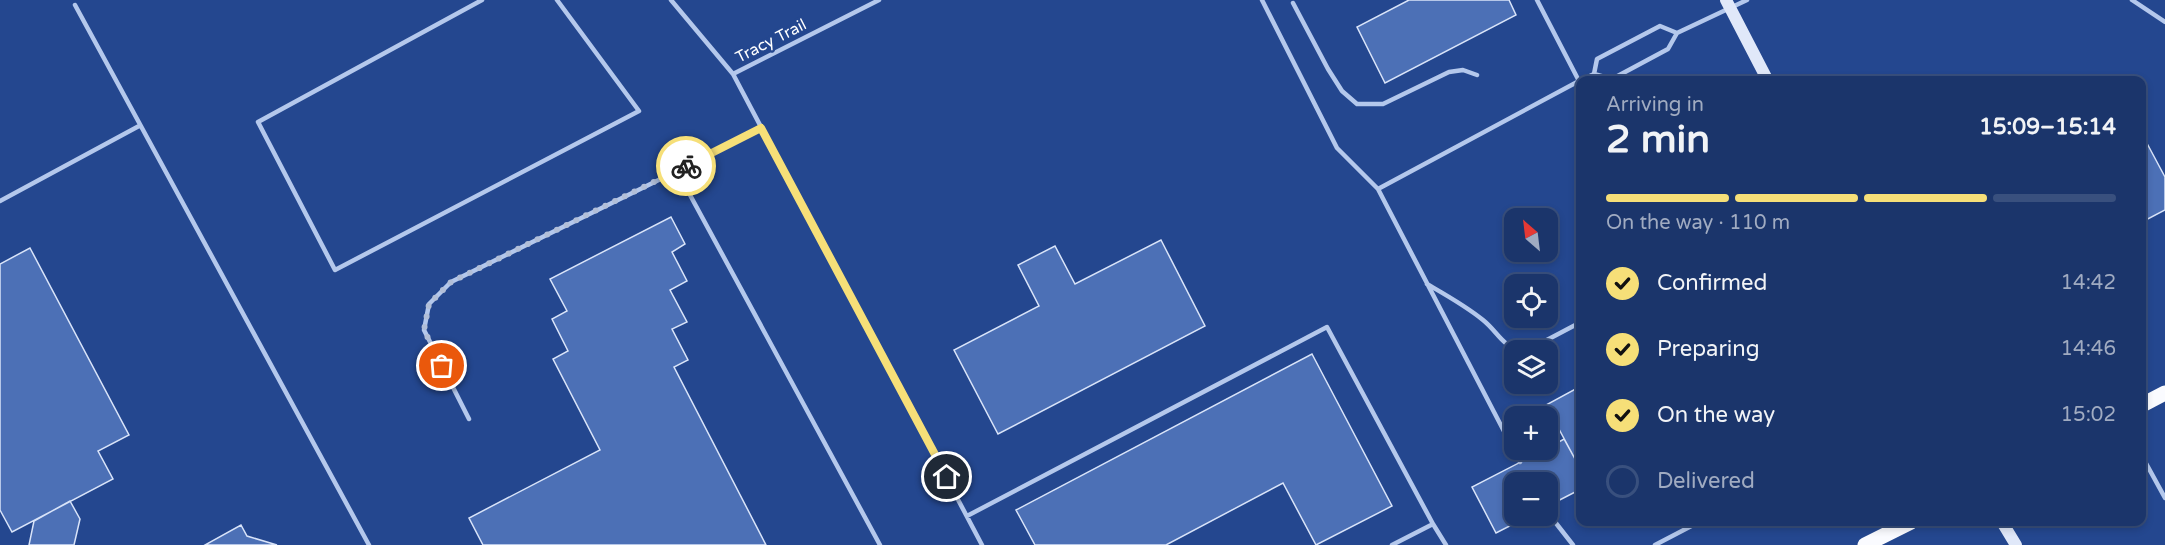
<!DOCTYPE html>
<meta charset="utf-8">
<style>
:root{--surface:#1b356b;--page:#243d71;--text:#f1f3f6;--muted:#a0abc1;--line:#39507e;--accent:#f6df78}
body{margin:0;font-family:"Varela Round",sans-serif;background:var(--page);color:var(--text);height:100vh;display:flex;flex-direction:column;font-size:22px;white-space:nowrap}
*{box-sizing:border-box;margin:0}
p{font-size:20px;color:var(--muted)}
.icon{flex:none;width:33px;height:33px;fill:none;stroke:currentColor;stroke-width:2;stroke-linecap:round;stroke-linejoin:round}
.map{position:relative;flex:1;overflow:hidden}
.side{position:absolute;left:1576px;top:76px;width:570px;height:450px;display:flex;flex-direction:column;background:var(--surface);border-radius:12px;box-shadow:0 3px 9px #0003,0 0 0 2px var(--line)}
.side>*{flex:none}
.needle{width:39px;rotate:332deg}
.buttons{position:absolute;left:1504px;top:208px;display:grid;gap:12px}
.buttons a{display:grid;place-items:center;width:54px;height:54px;border-radius:12px;background:var(--surface);box-shadow:0 3px 9px #0003,0 0 0 2px var(--line);font-size:30px}
.pin{position:absolute;display:grid;place-items:center;width:51px;height:51px;color:#fff;margin:-26px;border:3px solid #fff;border-radius:50%;box-shadow:0 2px 6px #0007}
.courier{position:absolute;display:grid;place-items:center;width:60px;height:60px;margin:-30px;border:4px solid #f6df78;border-radius:50%;background:#fff;color:#222;box-shadow:0 2px 8px #0007}
.overview em{font-style:normal;font-weight:700}
.overview div{display:flex;flex-direction:column-reverse}
.overview{display:flex;align-items:center;justify-content:space-between;height:102px;padding:0 30px}
h1{font-size:39px;font-weight:700;line-height:45px}
.bar{display:grid;grid-template-columns:repeat(4,1fr);gap:9px 6px;align-content:center;height:72px;padding:0 30px}
.bar i{height:8px;border-radius:4px;background:var(--line)}
.bar .active{background:var(--accent)}
.bar p{grid-column:span 4}
ol{padding:0 30px;list-style:none}
li{display:flex;align-items:center;gap:18px;height:66px}
li p{margin-inline-start:auto}
li .icon{padding:6px;border-radius:50%;background:var(--accent);color:#111;stroke-width:4}
li:last-child{color:var(--muted)}
li i{width:33px;height:33px;border:3px solid var(--line);border-radius:50%}
.map>svg:first-child{display:block}
</style>
<div class="map">
<svg width="2165" height="545" viewBox="0 0 2165 545">
<rect width="100%" height="100%" fill="#24478f"/>
<!-- building -->
<path fill="#4c70b6" stroke="#d9e4f9" stroke-width="1.5" d="M1409,0H1509L1516,15L1385,83L1357,27Z
M2142,134L2165,177V210L2142,222Z
M671,217L685,244L672,252L687,281L670,290L687,322L672,329L688,360L674,367L766,545H483L469,518L600,450L553,359L568,351L552,319L567,311L550,279Z
M1161,240L1205,326L998,434L954,350L1039,306L1018,265L1055,246L1075,284Z
M30,248L129,435L98,451L113,479L12,532L0,510V264Z
M1312,354L1392,506L1316,545L1283,483L1166,545H1035L1016,510Z
M1581,386V470L1546,405Z
M1564,439L1581,470V489L1548,506V483H1515V516H1529L1496,533L1472,487L1544,450H1548V448Z
M70,501L80,519L74,545H29L34,521Z
M241,525L247,536L277,545H205Z"/>
<g fill="none" stroke-linecap="round" stroke-linejoin="round">
<!-- lane -->
<path stroke="#b4c8ec" stroke-width="4.5" d="M482,0L258,122L335,270L639,111L557,0
M671,0L733,74
M879,0L733,74L982,545
M1262,0L1337,148L1378,189L1520,462
M1537,0L1579,81
M2132,0L2165,22
M1293,3L1328,69L1342,91L1357,104H1383L1449,72L1463,70L1477,75
M75,5L369,545
M1594,74L1597,59L1660,26L1677,33
M761,128L677,171L880,545
M1378,189L1579,81L1594,74L1612,79L1668,49L1677,33L1747,0
M0,201L139,126
M1427,284C1446,295 1466,306 1483,320C1499,333 1501,346 1523,351
M1526,351L1581,322
M469,419L424,330L429,304L451,282L677,171
M2142,456L2165,498
M1548,513L1573,545
M967,516L1327,327L1433,524
M1392,545L1433,524L1446,545
M1655,545L1699,522"/>
<!-- secondary -->
<path stroke="#e0e8f9" stroke-width="12" d="M1726,0L1768,81
M2002,522L2016,545"/>
<!-- primary -->
<path stroke="#fafbff" stroke-width="15" d="M2142,405L2165,393
M1865,545L1911,522"/>
</g>
<g fill="none" stroke-linecap="round" stroke-linejoin="round">
<!-- done -->
<path stroke="#b2bfd8" stroke-width="6" stroke-dasharray="0 10.8" d="M442,366L424,330L429,304L451,282L686,166"/>
<!-- route -->
<path stroke="#f6df78" stroke-width="8" d="M686,166L761,128L947,477"/>
</g>
<g text-anchor="middle" dominant-baseline="central" stroke-width="5" stroke-linejoin="round" paint-order="stroke">
<!-- street labels -->
<g font-size="16" fill="#fff" stroke="#24478f">
<text transform="translate(771 41) rotate(-27)">Tracy Trail</text>
</g>
</g>
</svg>
<div class="buttons">
<a><svg class="needle" viewBox="-14 -14 28 28"><path d="M0-13l5 13h-10z" fill="#e53935"/><path d="M0 13l5-13h-10z" fill="#a0abc1"/></svg></a>
<a><svg class="icon" aria-label="locate" viewBox="0 0 24 24"><circle cx="12" cy="12" r="6"/><path d="M12 2v4M12 18v4M2 12h4M18 12h4"/></svg></a>
<a><svg class="icon" aria-label="layers" viewBox="0 0 24 24"><path d="M12 4l9 5-9 5-9-5zM3 14l9 5 9-5"/></svg></a>
<a>+</a>
<a>−</a>
</div>
<div class="pin" style="left:442px;top:366px;background:#ea580c"><svg class="icon" aria-label="bag" viewBox="0 0 24 24"><path d="M5 8h14l-1 12H6zM9 8a3 3 0 0 1 6 0"/></svg></div>
<div class="pin" style="left:947px;top:477px;background:#1f2937"><svg class="icon" aria-label="home" viewBox="0 0 24 24"><path d="M3 11l9-7 9 7M6 9v11h12V9"/></svg></div>
<div class="courier" style="left:686px;top:166px"><svg class="icon" aria-label="bike" viewBox="0 0 24 24"><circle cx="6" cy="16" r="4"/><circle cx="18" cy="16" r="4"/><path d="M6 16l4-8h5l3 8M10 8l3 8H6M13 5h3"/></svg></div>
<section class="side">
<div class="overview"><div><h1>2 min</h1><p>Arriving in</p></div><em>15:09–15:14</em></div>
<div class="bar"><i class="active"></i><i class="active"></i><i class="active"></i><i></i><p>On the way · 110 m</p></div>
<ol>
<li><svg class="icon" aria-label="check" viewBox="0 0 24 24"><path d="M5 12l5 5 9-10"/></svg>Confirmed<p>14:42</p></li>
<li><svg class="icon" aria-label="check" viewBox="0 0 24 24"><path d="M5 12l5 5 9-10"/></svg>Preparing<p>14:46</p></li>
<li><svg class="icon" aria-label="check" viewBox="0 0 24 24"><path d="M5 12l5 5 9-10"/></svg>On the way<p>15:02</p></li>
<li><i></i>Delivered</li>
</ol>
</section>
</div>
